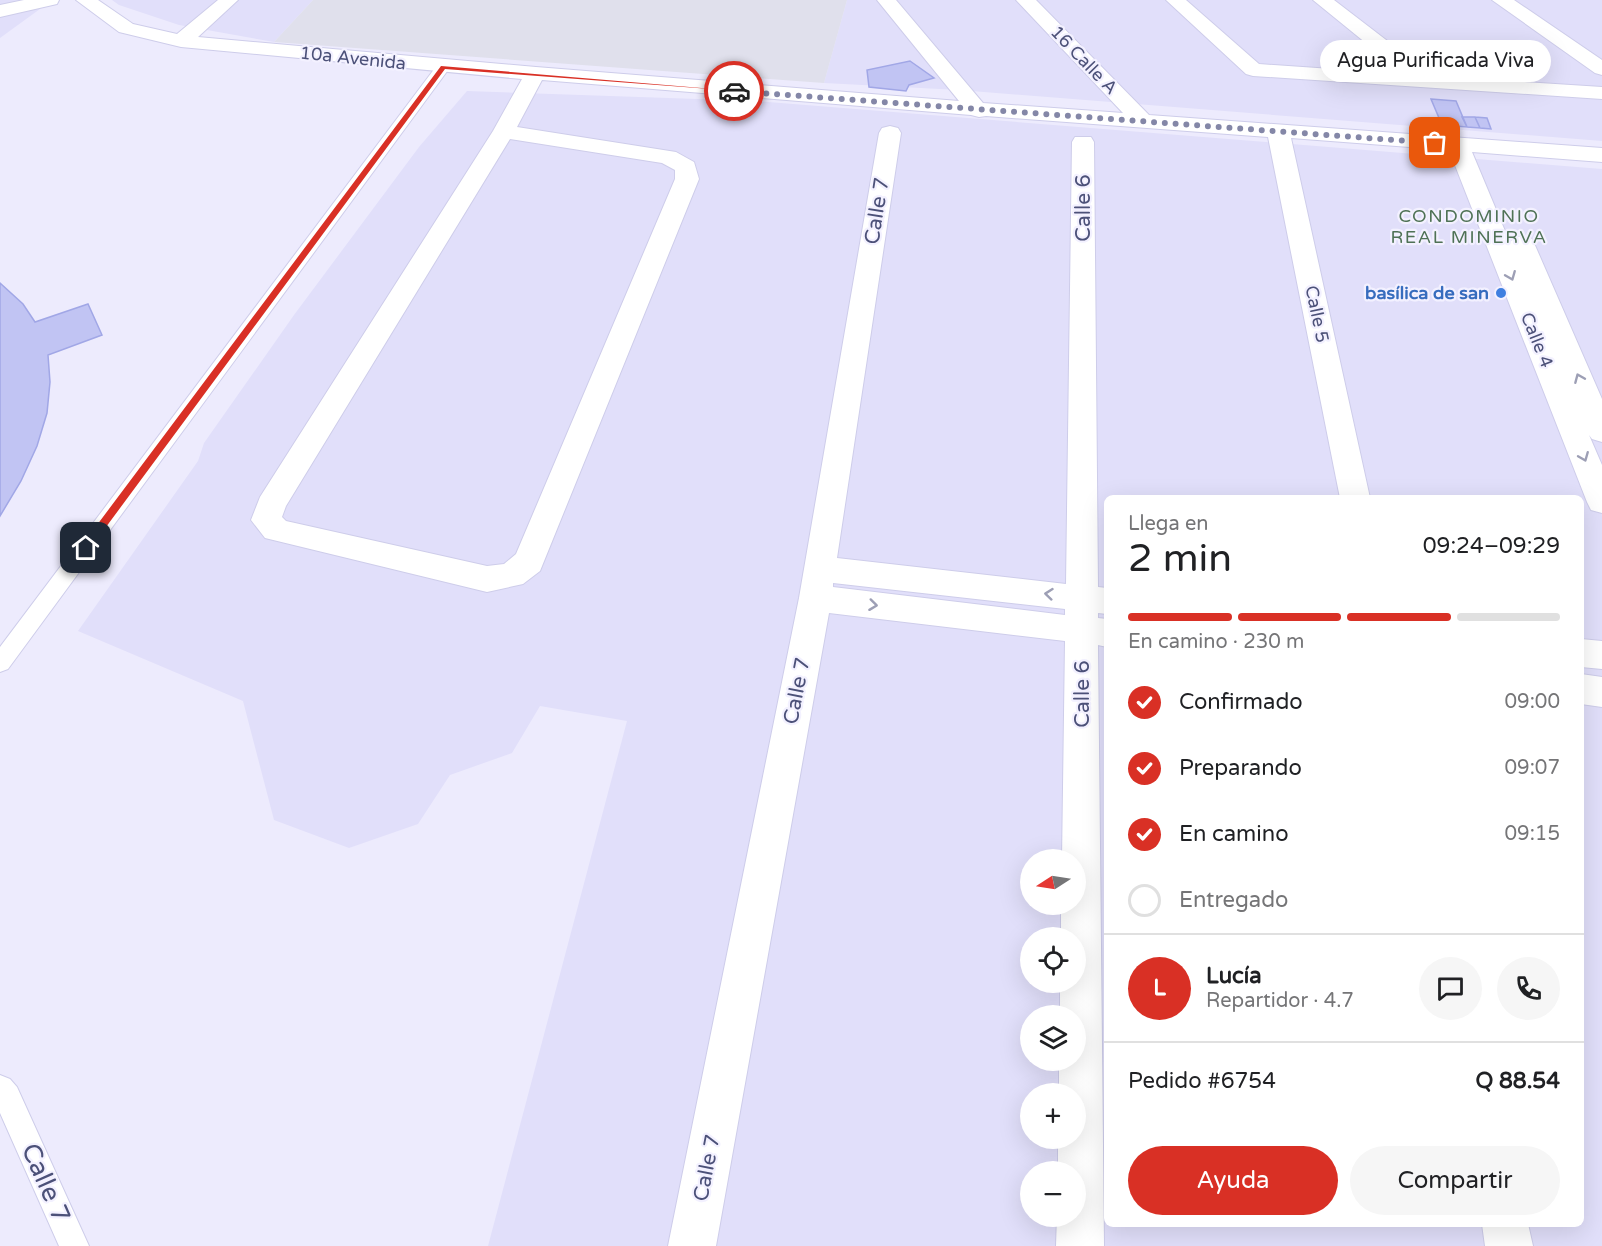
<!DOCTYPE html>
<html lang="es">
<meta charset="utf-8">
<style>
:root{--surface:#fff;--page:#f6f6f6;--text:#202124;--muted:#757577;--line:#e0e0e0;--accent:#d93025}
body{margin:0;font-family:"Varela Round",sans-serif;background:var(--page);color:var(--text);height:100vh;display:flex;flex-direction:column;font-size:22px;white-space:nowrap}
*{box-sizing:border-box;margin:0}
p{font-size:20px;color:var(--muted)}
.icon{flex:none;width:33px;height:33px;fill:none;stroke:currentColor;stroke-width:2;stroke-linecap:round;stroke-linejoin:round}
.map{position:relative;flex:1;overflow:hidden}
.side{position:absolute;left:1104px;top:495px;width:480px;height:732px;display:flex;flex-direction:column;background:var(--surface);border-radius:9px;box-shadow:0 6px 24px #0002}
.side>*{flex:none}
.needle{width:39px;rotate:258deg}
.tools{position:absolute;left:1020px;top:849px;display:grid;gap:12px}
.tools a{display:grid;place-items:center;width:66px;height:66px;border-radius:50%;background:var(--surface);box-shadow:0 6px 24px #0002;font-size:30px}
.pin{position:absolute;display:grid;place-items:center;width:51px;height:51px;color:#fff;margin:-26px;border-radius:12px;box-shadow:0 3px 9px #0006}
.courier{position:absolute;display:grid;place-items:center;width:60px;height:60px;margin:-30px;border:4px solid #d93025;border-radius:50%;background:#fff;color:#222;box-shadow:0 2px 8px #0007}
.bubble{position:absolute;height:42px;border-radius:21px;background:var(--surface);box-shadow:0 6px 24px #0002;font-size:20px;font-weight:600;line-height:42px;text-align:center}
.headline em{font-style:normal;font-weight:600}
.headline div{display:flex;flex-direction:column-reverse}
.headline{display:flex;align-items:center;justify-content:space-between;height:102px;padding:0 24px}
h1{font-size:39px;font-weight:600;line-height:45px}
.bar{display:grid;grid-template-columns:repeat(4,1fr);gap:9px 6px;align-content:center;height:72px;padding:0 24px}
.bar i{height:8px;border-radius:4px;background:var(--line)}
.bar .selected{background:var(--accent)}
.bar p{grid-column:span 4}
.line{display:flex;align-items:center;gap:15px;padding:0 24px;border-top:2px solid var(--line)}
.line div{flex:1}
.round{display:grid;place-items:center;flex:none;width:63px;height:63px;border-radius:32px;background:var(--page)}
ol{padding:0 24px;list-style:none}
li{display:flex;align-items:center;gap:18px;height:66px}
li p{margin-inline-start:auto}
li .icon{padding:6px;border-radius:50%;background:var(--accent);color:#fff;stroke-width:4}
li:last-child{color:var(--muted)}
li i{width:33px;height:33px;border:3px solid var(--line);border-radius:50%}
.action{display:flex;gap:12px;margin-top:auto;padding:12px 24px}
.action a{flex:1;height:69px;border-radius:36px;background:var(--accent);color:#fff;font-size:24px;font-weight:600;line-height:69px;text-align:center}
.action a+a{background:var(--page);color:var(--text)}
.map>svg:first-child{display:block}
</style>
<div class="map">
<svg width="1602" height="1246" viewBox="0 0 1602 1246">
<rect width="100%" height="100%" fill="#edebfd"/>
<!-- residential -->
<path fill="#e1dffa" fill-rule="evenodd" d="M0,0H49L51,1L0,38Z
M112,0H313L274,42L179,25L119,5Z
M847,0H1602V141L959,90L824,83Z
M467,91L756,101L1602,169V1246H488L627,721L540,706L512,753L450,775L418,824L349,848L274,820L243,701L78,631L198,461L204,443L294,315L419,147ZM1107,498H1581V1224H1107ZM1030,860H1076V904H1030ZM1030,938H1076V982H1030ZM1030,1016H1076V1060H1030ZM1030,1094H1076V1138H1030ZM1030,1172H1076V1216H1030Z"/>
<!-- industrial -->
<path fill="#e0e0ec" d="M313,0H847L824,83L274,42Z"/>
<!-- building -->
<path fill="#c1c4f3" stroke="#a1a7e6" stroke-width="1.5" d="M910,61L934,78L909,85L906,91L869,87L867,70Z
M1431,99L1456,101L1467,127L1442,125Z
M1462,117H1475L1480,128L1467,127Z
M1475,117L1487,118L1491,129L1480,128Z
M0,283L23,304L35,322L88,304L102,335L48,355L50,382L47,413L37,446L21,481L0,516Z"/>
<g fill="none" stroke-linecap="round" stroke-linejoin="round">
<defs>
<path id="lane" d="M443,63L448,64V70L8,669L0,672V647L438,64Z
M0,1075L10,1079L17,1087L89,1246H59L0,1113Z"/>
<path id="street" d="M24,0H59L57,4L0,17V5Z
M76,0H98L133,24L177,34L218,0H238L198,37L536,67L959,101L877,0H896L983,103L1123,113L1016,0H1036L1149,115L1602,148V162L1472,152L1510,243L1513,238L1522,236L1531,238L1534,243L1602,399V442L1592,439L1589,435L1602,465V513L1591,510L1587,502L1449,150L1291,138L1370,498H1340L1268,137L986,116L979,117L971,115L542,80L517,127L676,152L694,162L699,179L540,571L523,584L487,592L265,538L251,520L260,497L493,131L522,79L181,47L119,32ZM510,139L662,163L675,170V179L516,554L504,564L487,566L286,521L282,517L286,506Z
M1166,0H1186L1259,64L1404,74L1313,0H1334L1433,76L1602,87V99L1253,76L1246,74Z
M1492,0H1514L1602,60V75L1595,73Z
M890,126L898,128L901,133L837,558L1066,584L1072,142L1075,137H1091L1094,142L1098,587L1107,588V614L1098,613V618L1107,619V647L1098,645L1104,1246H1056L1057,1216H1076V1172H1058V1138H1076V1094H1059V1060H1076V1016H1060V982H1076V938H1061V904H1076V860H1062L1065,641L829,613L716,1246H668L799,598L879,133L882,128ZM833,583L1065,609V615L833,587Z
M1581,639L1602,641V669L1581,667Z
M1581,674L1602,677V707L1581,704Z
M1482,1224H1528L1533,1246H1485Z"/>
</defs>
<!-- lane casing -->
<use href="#lane" stroke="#cecdea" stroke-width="2"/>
<!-- street casing -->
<use href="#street" stroke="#cecdea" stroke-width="2"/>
<!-- lane -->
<use href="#lane" fill="#fff" fill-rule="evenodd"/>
<!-- street -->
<use href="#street" fill="#fff" fill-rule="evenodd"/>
</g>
<!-- one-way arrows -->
<defs><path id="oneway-chevron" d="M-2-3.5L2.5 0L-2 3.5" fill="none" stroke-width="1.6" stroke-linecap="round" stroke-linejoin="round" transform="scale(1.5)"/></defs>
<g stroke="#9d9fb5">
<use href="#oneway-chevron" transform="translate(1511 276) rotate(68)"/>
<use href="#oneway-chevron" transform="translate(1579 378) rotate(-113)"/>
<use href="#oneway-chevron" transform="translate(1584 457) rotate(68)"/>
<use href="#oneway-chevron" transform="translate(1049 594) rotate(-174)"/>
<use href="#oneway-chevron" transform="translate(873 605) rotate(7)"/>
</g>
<!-- route -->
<path fill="#d93025" d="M441,66L737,91L445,69L89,550H82V545Z"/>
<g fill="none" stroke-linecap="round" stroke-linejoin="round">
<!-- done -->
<path stroke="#8487a7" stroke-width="6" stroke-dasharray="0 10.8" d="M734,91L1435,143"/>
</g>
<!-- markers -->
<circle fill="#3f7fe0" stroke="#f3f1ff" stroke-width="2" cx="1501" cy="293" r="6"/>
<g text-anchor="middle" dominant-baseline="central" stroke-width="4.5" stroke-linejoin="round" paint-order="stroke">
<!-- far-street labels -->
<g font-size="18" fill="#4c5179" stroke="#f3f1ff">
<text transform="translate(353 58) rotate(6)">10a Avenida</text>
<text transform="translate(1084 60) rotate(46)">16 Calle A</text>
<text transform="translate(1317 314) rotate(78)">Calle 5</text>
<text transform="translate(1537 340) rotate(68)">Calle 4</text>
</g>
<!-- far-neighbourhood labels -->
<g font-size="18" letter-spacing="1.5" fill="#4f7256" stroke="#f3f1ff">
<text x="1469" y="216">CONDOMINIO<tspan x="1469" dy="21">REAL MINERVA</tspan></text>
</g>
<!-- far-shop labels -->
<g font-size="18" font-weight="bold" fill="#366cbe" stroke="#f3f1ff" text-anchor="end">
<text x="1489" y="293">basílica de san</text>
</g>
<!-- street labels -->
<g font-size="21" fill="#4c5179" stroke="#f3f1ff">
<text transform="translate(1083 208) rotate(-90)">Calle 6</text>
<text transform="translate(877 211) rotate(-81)">Calle 7</text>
<text transform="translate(797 691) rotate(-79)">Calle 7</text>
<text transform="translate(1082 694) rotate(-90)">Calle 6</text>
<text transform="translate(707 1168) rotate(-79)">Calle 7</text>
</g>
<!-- near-street labels -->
<g font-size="26" fill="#4c5179" stroke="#f3f1ff">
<text transform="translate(46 1183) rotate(66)">Calle 7</text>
</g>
</g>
</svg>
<div class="tools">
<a><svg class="needle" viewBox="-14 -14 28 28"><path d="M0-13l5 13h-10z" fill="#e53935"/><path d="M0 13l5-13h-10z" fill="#757577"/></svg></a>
<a><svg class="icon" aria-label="locate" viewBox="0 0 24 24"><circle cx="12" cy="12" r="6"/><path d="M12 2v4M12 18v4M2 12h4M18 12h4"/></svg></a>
<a><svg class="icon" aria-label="layers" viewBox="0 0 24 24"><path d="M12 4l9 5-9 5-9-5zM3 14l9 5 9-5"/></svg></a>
<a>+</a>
<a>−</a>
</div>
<div class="pin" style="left:1435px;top:143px;background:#ea580c"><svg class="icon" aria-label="bag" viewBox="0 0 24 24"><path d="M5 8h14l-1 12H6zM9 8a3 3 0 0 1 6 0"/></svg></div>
<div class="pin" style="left:86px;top:548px;background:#1f2937"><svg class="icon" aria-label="home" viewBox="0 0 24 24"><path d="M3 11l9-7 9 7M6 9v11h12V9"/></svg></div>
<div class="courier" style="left:734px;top:91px"><svg class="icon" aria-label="car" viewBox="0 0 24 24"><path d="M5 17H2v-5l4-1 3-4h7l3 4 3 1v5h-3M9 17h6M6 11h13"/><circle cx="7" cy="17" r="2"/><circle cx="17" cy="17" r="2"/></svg></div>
<div class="bubble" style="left:1320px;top:40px;width:231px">Agua Purificada Viva</div>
<section class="side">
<div class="headline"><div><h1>2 min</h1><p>Llega en</p></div><em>09:24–09:29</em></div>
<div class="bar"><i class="selected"></i><i class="selected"></i><i class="selected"></i><i></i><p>En camino · 230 m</p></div>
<ol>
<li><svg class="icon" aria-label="check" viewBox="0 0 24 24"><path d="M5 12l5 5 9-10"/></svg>Confirmado<p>09:00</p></li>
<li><svg class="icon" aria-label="check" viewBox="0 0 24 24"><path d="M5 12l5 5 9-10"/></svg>Preparando<p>09:07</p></li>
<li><svg class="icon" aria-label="check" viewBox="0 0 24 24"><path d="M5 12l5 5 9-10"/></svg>En camino<p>09:15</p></li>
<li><i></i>Entregado</li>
</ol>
<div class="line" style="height:108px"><b class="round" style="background:var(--accent);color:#fff">L</b><div><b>Lucía</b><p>Repartidor · 4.7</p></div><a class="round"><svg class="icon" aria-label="chat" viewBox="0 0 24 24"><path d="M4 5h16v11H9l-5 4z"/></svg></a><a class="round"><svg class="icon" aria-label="phone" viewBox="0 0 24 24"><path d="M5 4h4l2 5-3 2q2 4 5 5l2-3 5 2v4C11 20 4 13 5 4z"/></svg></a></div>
<div class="line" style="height:78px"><div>Pedido #6754</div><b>Q 88.54</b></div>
<div class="action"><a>Ayuda</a><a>Compartir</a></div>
</section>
</div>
